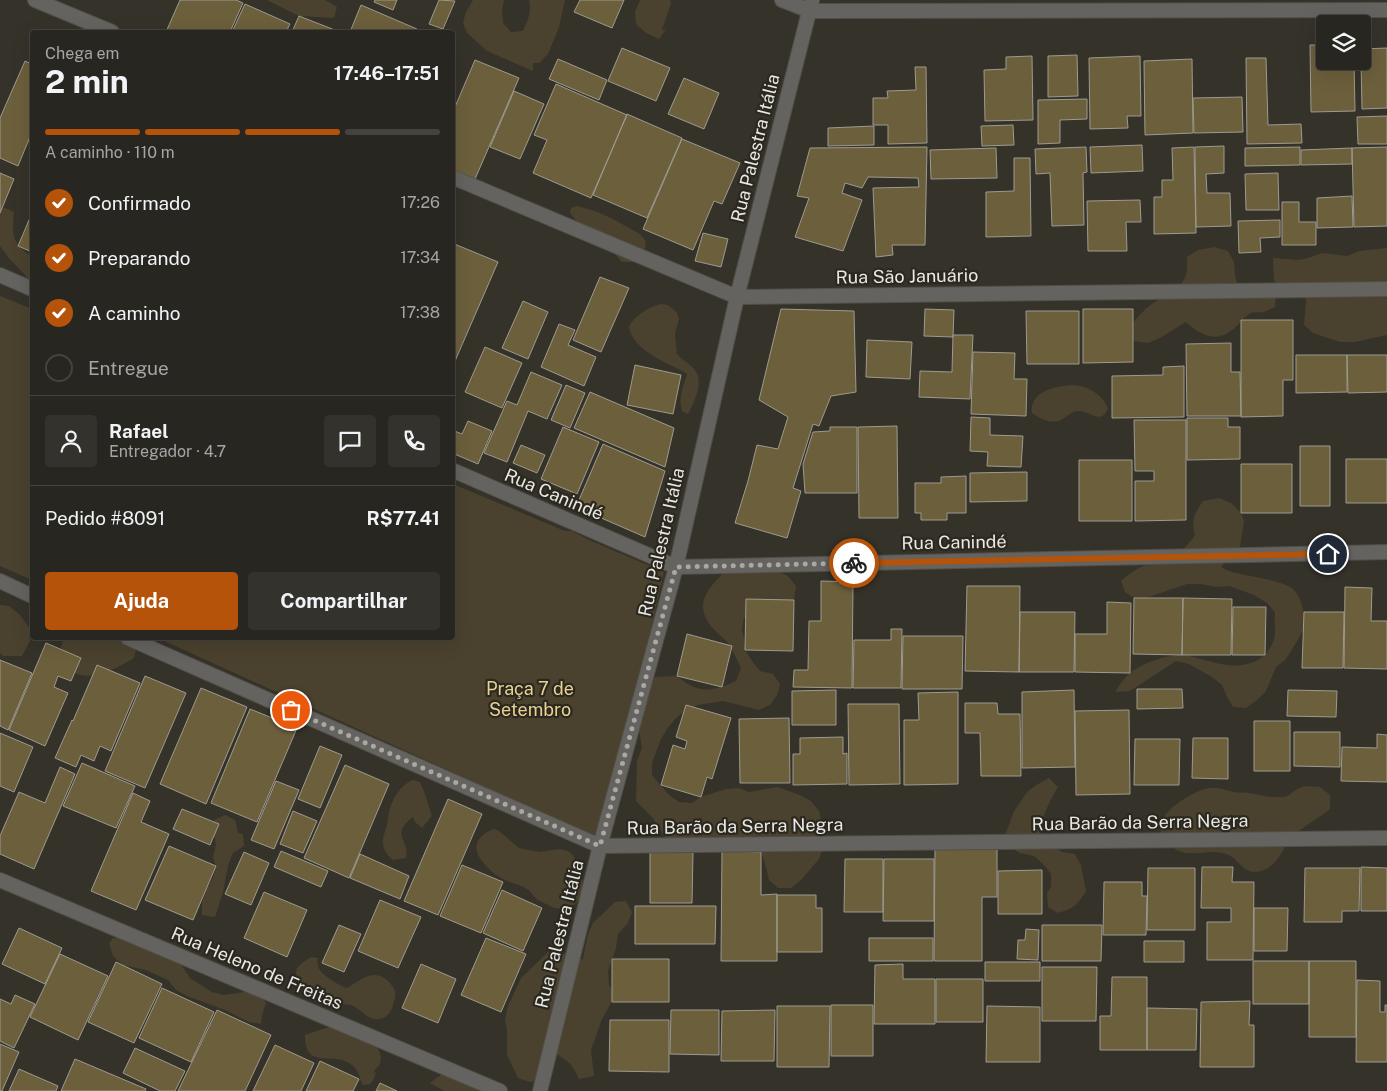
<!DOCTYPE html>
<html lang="pt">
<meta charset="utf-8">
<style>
:root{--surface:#282620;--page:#34322d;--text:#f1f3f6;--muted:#a5a5a5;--line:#44433e;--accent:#b45309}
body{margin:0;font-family:"Public Sans",sans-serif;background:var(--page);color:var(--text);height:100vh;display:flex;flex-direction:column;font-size:19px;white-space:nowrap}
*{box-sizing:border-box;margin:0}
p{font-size:16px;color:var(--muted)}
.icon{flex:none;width:28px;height:28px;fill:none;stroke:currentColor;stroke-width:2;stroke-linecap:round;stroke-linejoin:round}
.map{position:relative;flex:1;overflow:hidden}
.details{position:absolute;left:30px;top:30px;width:425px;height:610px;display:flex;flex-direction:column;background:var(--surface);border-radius:5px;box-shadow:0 5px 20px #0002,0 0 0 1px var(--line)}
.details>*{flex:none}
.tools{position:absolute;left:1316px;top:15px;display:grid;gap:10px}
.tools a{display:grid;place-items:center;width:55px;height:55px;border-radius:5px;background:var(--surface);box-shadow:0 5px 20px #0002,0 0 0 1px var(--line);font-size:25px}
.pin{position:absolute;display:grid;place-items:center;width:42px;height:42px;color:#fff;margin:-21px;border:2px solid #fff;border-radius:50%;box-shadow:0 1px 5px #0007}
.courier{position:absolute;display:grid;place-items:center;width:50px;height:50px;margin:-25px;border:4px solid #b45309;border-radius:50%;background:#fff;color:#222;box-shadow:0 1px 6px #0007}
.summary em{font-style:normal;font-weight:700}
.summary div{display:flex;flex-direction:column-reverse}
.summary{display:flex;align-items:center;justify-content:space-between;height:85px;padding:0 15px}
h1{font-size:32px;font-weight:700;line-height:38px}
.bar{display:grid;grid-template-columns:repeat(4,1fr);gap:8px 5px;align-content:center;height:60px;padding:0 15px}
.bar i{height:6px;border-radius:4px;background:var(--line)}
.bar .current{background:var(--accent)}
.bar p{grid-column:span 4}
.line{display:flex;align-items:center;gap:12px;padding:0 15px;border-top:1px solid var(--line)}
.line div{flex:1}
.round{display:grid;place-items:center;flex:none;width:52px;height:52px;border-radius:5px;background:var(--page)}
ol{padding:0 15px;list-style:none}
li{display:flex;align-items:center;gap:15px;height:55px}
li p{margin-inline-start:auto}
li .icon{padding:5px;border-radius:50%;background:var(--accent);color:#fff;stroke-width:4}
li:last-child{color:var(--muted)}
li i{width:28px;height:28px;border:2px solid var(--line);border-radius:50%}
.button{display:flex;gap:10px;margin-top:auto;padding:10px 15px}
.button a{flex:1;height:58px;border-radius:5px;background:var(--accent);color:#fff;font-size:20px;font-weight:700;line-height:58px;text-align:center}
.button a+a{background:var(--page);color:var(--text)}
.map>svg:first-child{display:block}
</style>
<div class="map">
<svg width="1387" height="1091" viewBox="0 0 1387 1091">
<rect width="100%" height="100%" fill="#35322a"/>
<!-- green -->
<path fill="#4a422e" d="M267,0H325L337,7L334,18L299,16Z
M473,0H504L502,10L503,23L511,32L523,31C528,20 532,11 529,0H565L559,27L548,54L539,63H533V71L487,51L467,33L463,23L466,12Z
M640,0H670L671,3L662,30L666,29L659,39L646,33L636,24L635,12Z
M577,206L595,211L613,219L640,234L645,240L646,246L643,252L634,262H622L614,253L612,246L579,224L570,213L571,208Z
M0,207L8,209L14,212C12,236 12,243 32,257V286L24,274L9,258L0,246Z
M1214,247L1228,251L1234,262L1235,275L1238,287L1276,294L1275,307C1272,308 1268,311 1264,312C1259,313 1253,311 1249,314C1242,319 1238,326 1231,331C1215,343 1199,334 1186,322L1160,338L1148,343L1134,341L1128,330C1135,320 1142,311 1152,304C1162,297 1177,291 1184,280C1188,273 1187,264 1187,257L1198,250Z
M1387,248V335L1355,342H1340L1313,333L1304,325L1306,301L1304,288H1284L1274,281L1273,258L1299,260L1311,257L1322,253L1347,256L1359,251Z
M0,296L32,309V580L0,566Z
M661,304L668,305L677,313L679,319L675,334L677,354C682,360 689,363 694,369C705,381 694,402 688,414L682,411C678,397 683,388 687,374C680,369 674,367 666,363C651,355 631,344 629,326C637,314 647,308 661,304Z
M1073,385C1088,386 1102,394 1108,408C1101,426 1091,411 1079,411C1071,411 1067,417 1061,420C1052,425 1039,418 1032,413C1029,391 1056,386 1073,385Z
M453,484L565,531H572L589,540L664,572L645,654L595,837L158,638H452Z
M1219,498L1231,503L1241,513L1244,522L1240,546L1231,555L1221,567C1225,569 1228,571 1232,572C1248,577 1282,579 1294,590C1300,596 1301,603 1304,612L1307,614L1305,626L1299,638L1286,659L1276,667L1266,691L1257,700L1246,708L1233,707L1227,697L1222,685L1212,677L1189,664L1176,661L1130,691L1115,692C1119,686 1123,679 1129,674C1140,664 1167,654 1183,655C1194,656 1206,661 1216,663C1240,669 1266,665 1274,639C1276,631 1274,621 1275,612L1267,603L1254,595L1229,586L1216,587L1201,584H1187L1146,598H1134L1125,592L1121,581C1127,576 1134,570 1141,567C1165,557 1178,560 1195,535C1191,519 1194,515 1203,501Z
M727,569L776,571L788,576L796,586L794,600L755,610L744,618L742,630L745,643V650L752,661L760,671L773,674L780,684L777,695L770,705L759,710L723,701L698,705L686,710L676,718L667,729L661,739L652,763V775L669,795L679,802L692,803L701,797L726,789L739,788L749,792L777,787L800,795L811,801L819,811L825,834L823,847L819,859L802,879L791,888H778L769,880L766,867L761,852L668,842L653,818L636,801L637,761L642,748L638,724L648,687L655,677L677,676C698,694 712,692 736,681L741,668C737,660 733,650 728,643C723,637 715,632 711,626C692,602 711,586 727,569Z
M0,605L9,606L20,615L29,627L30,641L22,656H3L0,653Z
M67,638H133L137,644L134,658C120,667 87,684 72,671C68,668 62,657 59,652L63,641Z
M1049,778L1058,787C1048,804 1040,819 1040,839L1062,852L1075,854L1081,865L1086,891C1077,905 1075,908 1058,913L1048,907L1047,894L1051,886V874L1043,864L1034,856L1020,853L1009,846L1006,833L1014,811L1028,791L1038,784Z
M413,780L420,782L425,794L432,816L422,828L415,822L413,817C389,836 410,838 406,858L393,860C388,856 383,850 383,843C382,838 385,833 386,828C388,823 388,817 389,812C392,799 400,785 413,780Z
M1306,786L1320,787L1330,795V809C1317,820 1300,827 1289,841C1280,853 1277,866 1261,871C1243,876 1239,858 1226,854C1207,847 1188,861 1171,846C1166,842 1162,838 1161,831C1157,814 1185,797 1197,792C1213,785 1218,788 1234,792C1239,793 1244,792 1249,793C1260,795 1271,798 1283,797C1288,797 1291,793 1296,790C1299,788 1303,787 1306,786Z
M225,815L235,820L238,833L243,834L244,846L233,853L228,866L223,892L215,917L202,915V903L206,890L213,878L216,867L213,857L216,845L214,834V820Z
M494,829L499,831L519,848L539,852L560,849L568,851L573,855L576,861L579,880L581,877C590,896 572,914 552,907C548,905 542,902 538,900C534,897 531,892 527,889C523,886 518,885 513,883C498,878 492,873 482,861C478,855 475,851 477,843C480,836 487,831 494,829Z
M626,901L632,912L628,923L618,934L616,948L608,971L609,985L616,994L602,1019L591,1050L594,1076L579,1079C573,1065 567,1059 554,1053L543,1079L530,1082L518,1078L507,1055V1031L505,1019L508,1006L521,978L548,952H562L571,960L583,959L588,934L593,923L615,902Z
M113,938H129L180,963L190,978L212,992L224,995L251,991L260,994L266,1003L262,1015L261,1024L249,1022L225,1010L187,996L176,990L168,980L157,975L145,970L123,965L113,956L109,943Z
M311,957L318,958C317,962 317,966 320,970C324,976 340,986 347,988C363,978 375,967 390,983C394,988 396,991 395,997C393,1004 392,1013 385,1017C369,1025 363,1009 351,1005C343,1003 331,1007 321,1004C309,1000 291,983 297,969C299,964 306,961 311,957Z
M337,1027C351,1033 387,1042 380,1063C379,1066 375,1070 373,1073L376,1072L374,1079L370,1084L363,1085C359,1078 359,1070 352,1065C334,1050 305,1072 305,1035L326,1028Z
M442,1074L483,1091H444L430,1083Z"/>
<!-- building -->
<path fill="#6c5f3c" stroke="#9d9a90" d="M180,0H236L243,3L230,32H166Z
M375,0H397L393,10L374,2Z
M439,0L455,1L443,29L429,24Z
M580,0H624L612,28L574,12Z
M245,4L290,24L286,32H232Z
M361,5L417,29L416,32H350Z
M299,16L340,32H292Z
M1310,45H1325V61H1354L1355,111L1311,112Z
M622,48L670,68L656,101L608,81Z
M1387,48V108L1362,109L1361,61H1362V49Z
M1077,55L1078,96L1048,97V56Z
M1032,56L1033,120L985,121L984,70L1006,69V57Z
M1140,56L1141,116H1127L1128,128L1090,129L1089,58Z
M1246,58H1266L1268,125L1301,124L1302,143L1247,144Z
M558,59L607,80L599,100L549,79Z
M1192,59L1193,133L1145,135L1144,61Z
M475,60L519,78L475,179L452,169V114Z
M25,61L32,64V132L18,166L0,158V118Z
M915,67H926L927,143L888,144V125H873V98H888L887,91L916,90Z
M684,78L719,93L704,129L668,114Z
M556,84L627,115L591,198L533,173L547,140L534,135Z
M514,91L544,104L520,159L490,147Z
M1242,97L1243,132L1194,133L1193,98Z
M1087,99V119L1060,120V143L1038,144V100Z
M627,114L682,138L647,218L593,195Z
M1387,116V144H1358L1357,117Z
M1013,125L1014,145L982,146L981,126Z
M874,126V145L828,146V128Z
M682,139L740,163L722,204L714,201L693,250L643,229Z
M1142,145L1143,171L1091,173L1090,147Z
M1224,146V173L1206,174L1207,193H1230L1231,226L1196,227L1195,147Z
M927,147L925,245H892L893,255L876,257L873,188L919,187L918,178L868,177L862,188L845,183L842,193L862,200L843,251L795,237L809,198L797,196L810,148Z
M1086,147L1087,172L1083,173L1084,225L1052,226L1050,173L1036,174L1035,149Z
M1194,147L1196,233L1154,234V197H1162V180H1173L1172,148Z
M1300,147V165L1245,166V148Z
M1387,147V226L1354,227L1352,148Z
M996,148L997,178L931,179L930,150Z
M1352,148V164L1301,165V150Z
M1014,158H1030L1031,236L986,237V192L1014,191Z
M0,173L14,179L0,213Z
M1278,173L1279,210H1246L1245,174Z
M1352,196L1353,227L1317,228V198Z
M1140,200L1141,222H1126L1127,251H1088L1087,201Z
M1282,202H1299V222H1316V245H1282Z
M32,213V252L18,246Z
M1280,220V237L1260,238L1261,252L1239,253L1238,221Z
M703,233L728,239L721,267L695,261Z
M452,243L498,262L452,368Z
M600,277L629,288L601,352L573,340Z
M523,301L548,312L528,359L502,348Z
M781,309L854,311L856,392L831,396L819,426L813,424L793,488L801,491L787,538L735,523L748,481L757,445L778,449L788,417L759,400Z
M925,309L954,310L953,337L924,336Z
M1083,309H1133V362L1083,363Z
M1026,311H1079V364H1027Z
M1241,320H1293V380H1283V416L1241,417Z
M559,324L575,330L568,345L596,357L584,386L541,367Z
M953,335H973L970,399L919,397L920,371L952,372Z
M867,340L912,342L910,379L866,377Z
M1231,343V372H1240L1241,416H1187L1186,344Z
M485,347L522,363L502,408L465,392Z
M973,352L1015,353L1014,379H1027L1026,416L971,414Z
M1296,355H1347V392L1296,393Z
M1347,355H1387V392L1348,393Z
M635,365L681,375L673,414L627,405Z
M1184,366V417L1112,418V376L1163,375V367Z
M531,372L562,385L547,419L528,411L507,462L484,453L507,401L517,405Z
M566,385L585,393L570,428L551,420Z
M590,392L674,428L665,467L574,428Z
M971,417L990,418V435L1023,436L1021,467L987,466L988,452L970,451Z
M1187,418H1228V427H1240V459L1187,460Z
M1134,420H1186V520L1135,521V481H1154V471H1135Z
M468,421L492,431L478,464L452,453V430L462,434Z
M897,426L898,518H859L858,427Z
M563,427L599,442L577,494L541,479Z
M830,427H857V493H805L803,464L813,432L830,431Z
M603,444L665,471L645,537L576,507Z
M521,445L545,455L537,473L513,463Z
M1300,446H1330V506H1300Z
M1346,459H1387V503H1346Z
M1079,460H1132V521H1079Z
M1241,464H1292V513H1241Z
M1027,472V501L970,502V473Z
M966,476V513H947V520H921V513H915V483H941V477Z
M821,581L853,582L852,688L793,687L794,670H808L809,621H821Z
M967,586H1020L1019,672L965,671Z
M1345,587L1372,588L1371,621H1387V669L1344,668Z
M1134,598H1183L1182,655L1133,654Z
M1183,598L1232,599L1231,655H1182Z
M746,599L794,600L793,651L745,650Z
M1107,602L1131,603L1130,673L1075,672V634H1107Z
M1233,607H1266L1265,655H1232Z
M1020,612H1075L1074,672H1019Z
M1304,612H1344L1343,668H1302Z
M891,629H902L901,688H853L854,640H891Z
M687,634L732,646L722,687L677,676Z
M903,636H963L962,689H902Z
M46,643L81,658L71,681L58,676L54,687L68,693L45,746L9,730Z
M0,660L32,673L8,730L0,726Z
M97,665L140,683L111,751L100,746L94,761L81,755L76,767L55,758L72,720L73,721Z
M145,676L186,693L145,788L105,771Z
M201,688L247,707L206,804L160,784Z
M1137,689H1182L1183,708L1137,709Z
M836,690V725H792V691Z
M1074,690L1075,767L1022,768V692Z
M1288,690L1337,691L1336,717L1287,716Z
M958,692V784L904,785V720H919L918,693Z
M965,703H997L998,714H1020L1021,776H981L980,733H965Z
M848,704H899L900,784L849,785Z
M686,705L731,718L712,779L707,777L701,797L661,785L673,745L685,749L687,741L676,737Z
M250,709L297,728L257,822L211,803Z
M1129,710L1130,794L1076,795L1075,711Z
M789,718L790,783H740L739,719Z
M1254,721H1290V771H1254Z
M1294,732H1340V767L1294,766Z
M0,733L33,747L14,792L0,786Z
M1377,734L1387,735V782L1341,781L1342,747L1377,748Z
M843,737V754L847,753V784L793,785V754H800V738Z
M1193,738H1228V779L1192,778Z
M1135,739H1180L1179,785H1134Z
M320,746L342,755L320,808L298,799Z
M82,763L135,786L116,828L63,806Z
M345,765L389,784L349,878L304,858Z
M60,767L75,774L34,869L0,854V836L19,792L45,803Z
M276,781L299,790L274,849L251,840Z
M133,793L150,801L141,822L169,834L136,910L91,891Z
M448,799L482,814L438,915L404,901Z
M182,809L219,824L210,845L173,829Z
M293,811L317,821L303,853L280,844Z
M169,846L216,866L193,920L145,900Z
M935,849H997V897H982V961H934Z
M281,851L328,871L321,887L274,867Z
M650,851H693L692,903H650Z
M722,851L761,852V895L777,894V961H721Z
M244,852L269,863L251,905L225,894Z
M360,854L409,876L400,899L350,878Z
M845,859H883V912H844Z
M884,859H934V921H883Z
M462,865L503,882L481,933L440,916Z
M1202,867H1233L1232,882H1254L1253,960H1207V922H1231V908H1201Z
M1361,867L1387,868V911H1361Z
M1148,868H1195V930H1147Z
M1305,868H1360L1359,911H1342V922H1304Z
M1042,870V914H998V871Z
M1104,882H1142V896H1147L1146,935H1103Z
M502,890L542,908L523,951L483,933Z
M264,892L307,910L287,957L244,938Z
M777,895H816V908H822V952H777Z
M380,900L421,917L398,968L358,951Z
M635,906H716L715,944H635Z
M1254,908H1288L1287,951H1254Z
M339,925L361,934L344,972L322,963Z
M1042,925H1102L1101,961H1042Z
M19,928L62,948L45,984L2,964Z
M1026,929L1039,930L1038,960L1017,959L1018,940H1025Z
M486,938L526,954L501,1012L461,995Z
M869,938H933V961H869Z
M1144,941H1184V962H1144Z
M60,954L108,976L78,1040L30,1017Z
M612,959H669V1002H612Z
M1253,961H1309V1004H1253Z
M1309,961H1356V1037H1309Z
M116,962L162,984L134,1043L88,1022Z
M985,962H1040V981H985Z
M421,964L456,979L438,1023L402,1008Z
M903,964V979H935V1024H874L875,965Z
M1042,967H1097L1096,1021H1042Z
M1112,977H1147V1050H1100V1016H1111Z
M936,979H983V1022H936Z
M1357,980L1380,981V1012H1385V1005H1387V1062H1356Z
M162,988L214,1012L191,1062L139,1038Z
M15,995L35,1004L14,1048L0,1041V999L11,1004Z
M1250,1001L1249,1025H1254V1067H1200L1201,1002Z
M831,1005H873V1056H831Z
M777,1006H830L829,1067H777Z
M987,1006L1040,1007V1062H986Z
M1147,1008L1197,1009L1196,1050H1147Z
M217,1010L271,1035L245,1091H178Z
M671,1010H719V1055L670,1054Z
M775,1010L774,1061H721L722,1011Z
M610,1020H669V1072L609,1071Z
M0,1044L19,1052L2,1091H0Z
M275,1045L314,1063L301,1091H253Z
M135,1048L185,1071L175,1091H160L123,1073Z
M75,1059L146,1089L145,1091H61Z
M320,1061L359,1079L353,1091H306Z
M19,1069L58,1086L56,1091H9Z
M380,1083L397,1091H376Z"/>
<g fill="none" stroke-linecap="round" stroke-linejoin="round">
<defs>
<path id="minor" d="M35,0L112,32
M782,0L810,11L1387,10
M452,177L737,297L1387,289
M0,275L32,289
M452,470L676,567L1387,552
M0,581L32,596
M128,638L600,846L1387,838
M0,880L500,1091
M540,1091L600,846L676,567L737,297L812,0"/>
</defs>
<!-- minor casing -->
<use href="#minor" stroke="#524f48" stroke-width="16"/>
<!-- minor -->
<use href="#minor" stroke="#64635f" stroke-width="14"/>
</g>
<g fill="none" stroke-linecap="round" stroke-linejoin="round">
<!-- done -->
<path stroke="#aba8a2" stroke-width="5" stroke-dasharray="0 9" d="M291,710L600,846L676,567L854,563"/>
<!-- route -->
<path stroke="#b45309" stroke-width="6" d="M854,563L1328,554"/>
</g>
<g text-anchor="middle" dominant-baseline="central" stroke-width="4.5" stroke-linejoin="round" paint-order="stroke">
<!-- street labels -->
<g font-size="18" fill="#eae8e3" stroke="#2b2820">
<text transform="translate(755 148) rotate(-76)">Rua Palestra Itália</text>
<text transform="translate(907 276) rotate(-1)">Rua São Januário</text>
<text transform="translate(554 494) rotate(23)">Rua Canindé</text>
<text transform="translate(661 542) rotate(-77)">Rua Palestra Itália</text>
<text transform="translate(954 542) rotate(-1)">Rua Canindé</text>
<text transform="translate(1140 822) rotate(-1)">Rua Barão da Serra Negra</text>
<text transform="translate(735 826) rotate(-1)">Rua Barão da Serra Negra</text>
<text transform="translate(559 934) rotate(-76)">Rua Palestra Itália</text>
<text transform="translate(257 968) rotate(23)">Rua Heleno de Freitas</text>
</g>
<!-- park labels -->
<g font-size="18" fill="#e8d193" stroke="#2b2820">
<text x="530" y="688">Praça 7 de<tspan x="530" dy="21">Setembro</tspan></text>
</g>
</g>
</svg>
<div class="tools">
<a><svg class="icon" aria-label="layers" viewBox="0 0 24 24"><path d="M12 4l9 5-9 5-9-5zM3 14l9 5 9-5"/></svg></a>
</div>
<div class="pin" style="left:291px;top:710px;background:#ea580c"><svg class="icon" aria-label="bag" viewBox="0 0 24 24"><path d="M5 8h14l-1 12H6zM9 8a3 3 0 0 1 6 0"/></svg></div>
<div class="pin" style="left:1328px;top:554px;background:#1f2937"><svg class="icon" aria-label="home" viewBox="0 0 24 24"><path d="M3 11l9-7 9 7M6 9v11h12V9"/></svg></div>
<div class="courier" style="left:854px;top:563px"><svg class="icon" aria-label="bike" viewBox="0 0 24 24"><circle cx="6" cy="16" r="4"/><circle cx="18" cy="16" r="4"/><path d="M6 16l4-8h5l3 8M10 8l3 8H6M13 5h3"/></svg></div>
<section class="details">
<div class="summary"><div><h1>2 min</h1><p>Chega em</p></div><em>17:46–17:51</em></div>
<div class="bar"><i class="current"></i><i class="current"></i><i class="current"></i><i></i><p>A caminho · 110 m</p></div>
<ol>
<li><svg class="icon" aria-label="check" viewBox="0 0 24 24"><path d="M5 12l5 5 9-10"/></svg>Confirmado<p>17:26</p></li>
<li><svg class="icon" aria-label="check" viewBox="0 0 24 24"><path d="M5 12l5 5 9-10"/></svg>Preparando<p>17:34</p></li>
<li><svg class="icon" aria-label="check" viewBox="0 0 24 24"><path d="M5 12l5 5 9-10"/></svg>A caminho<p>17:38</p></li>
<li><i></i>Entregue</li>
</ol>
<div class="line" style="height:90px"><a class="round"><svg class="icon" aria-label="person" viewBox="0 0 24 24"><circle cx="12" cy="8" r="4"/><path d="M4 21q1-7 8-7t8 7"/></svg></a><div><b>Rafael</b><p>Entregador · 4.7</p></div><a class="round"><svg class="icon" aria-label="chat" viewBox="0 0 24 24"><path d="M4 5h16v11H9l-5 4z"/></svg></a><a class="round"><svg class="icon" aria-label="phone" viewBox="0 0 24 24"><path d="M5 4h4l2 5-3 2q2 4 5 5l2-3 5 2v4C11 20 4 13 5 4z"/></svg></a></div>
<div class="line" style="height:65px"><div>Pedido #8091</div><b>R$77.41</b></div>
<div class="button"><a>Ajuda</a><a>Compartilhar</a></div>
</section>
</div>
